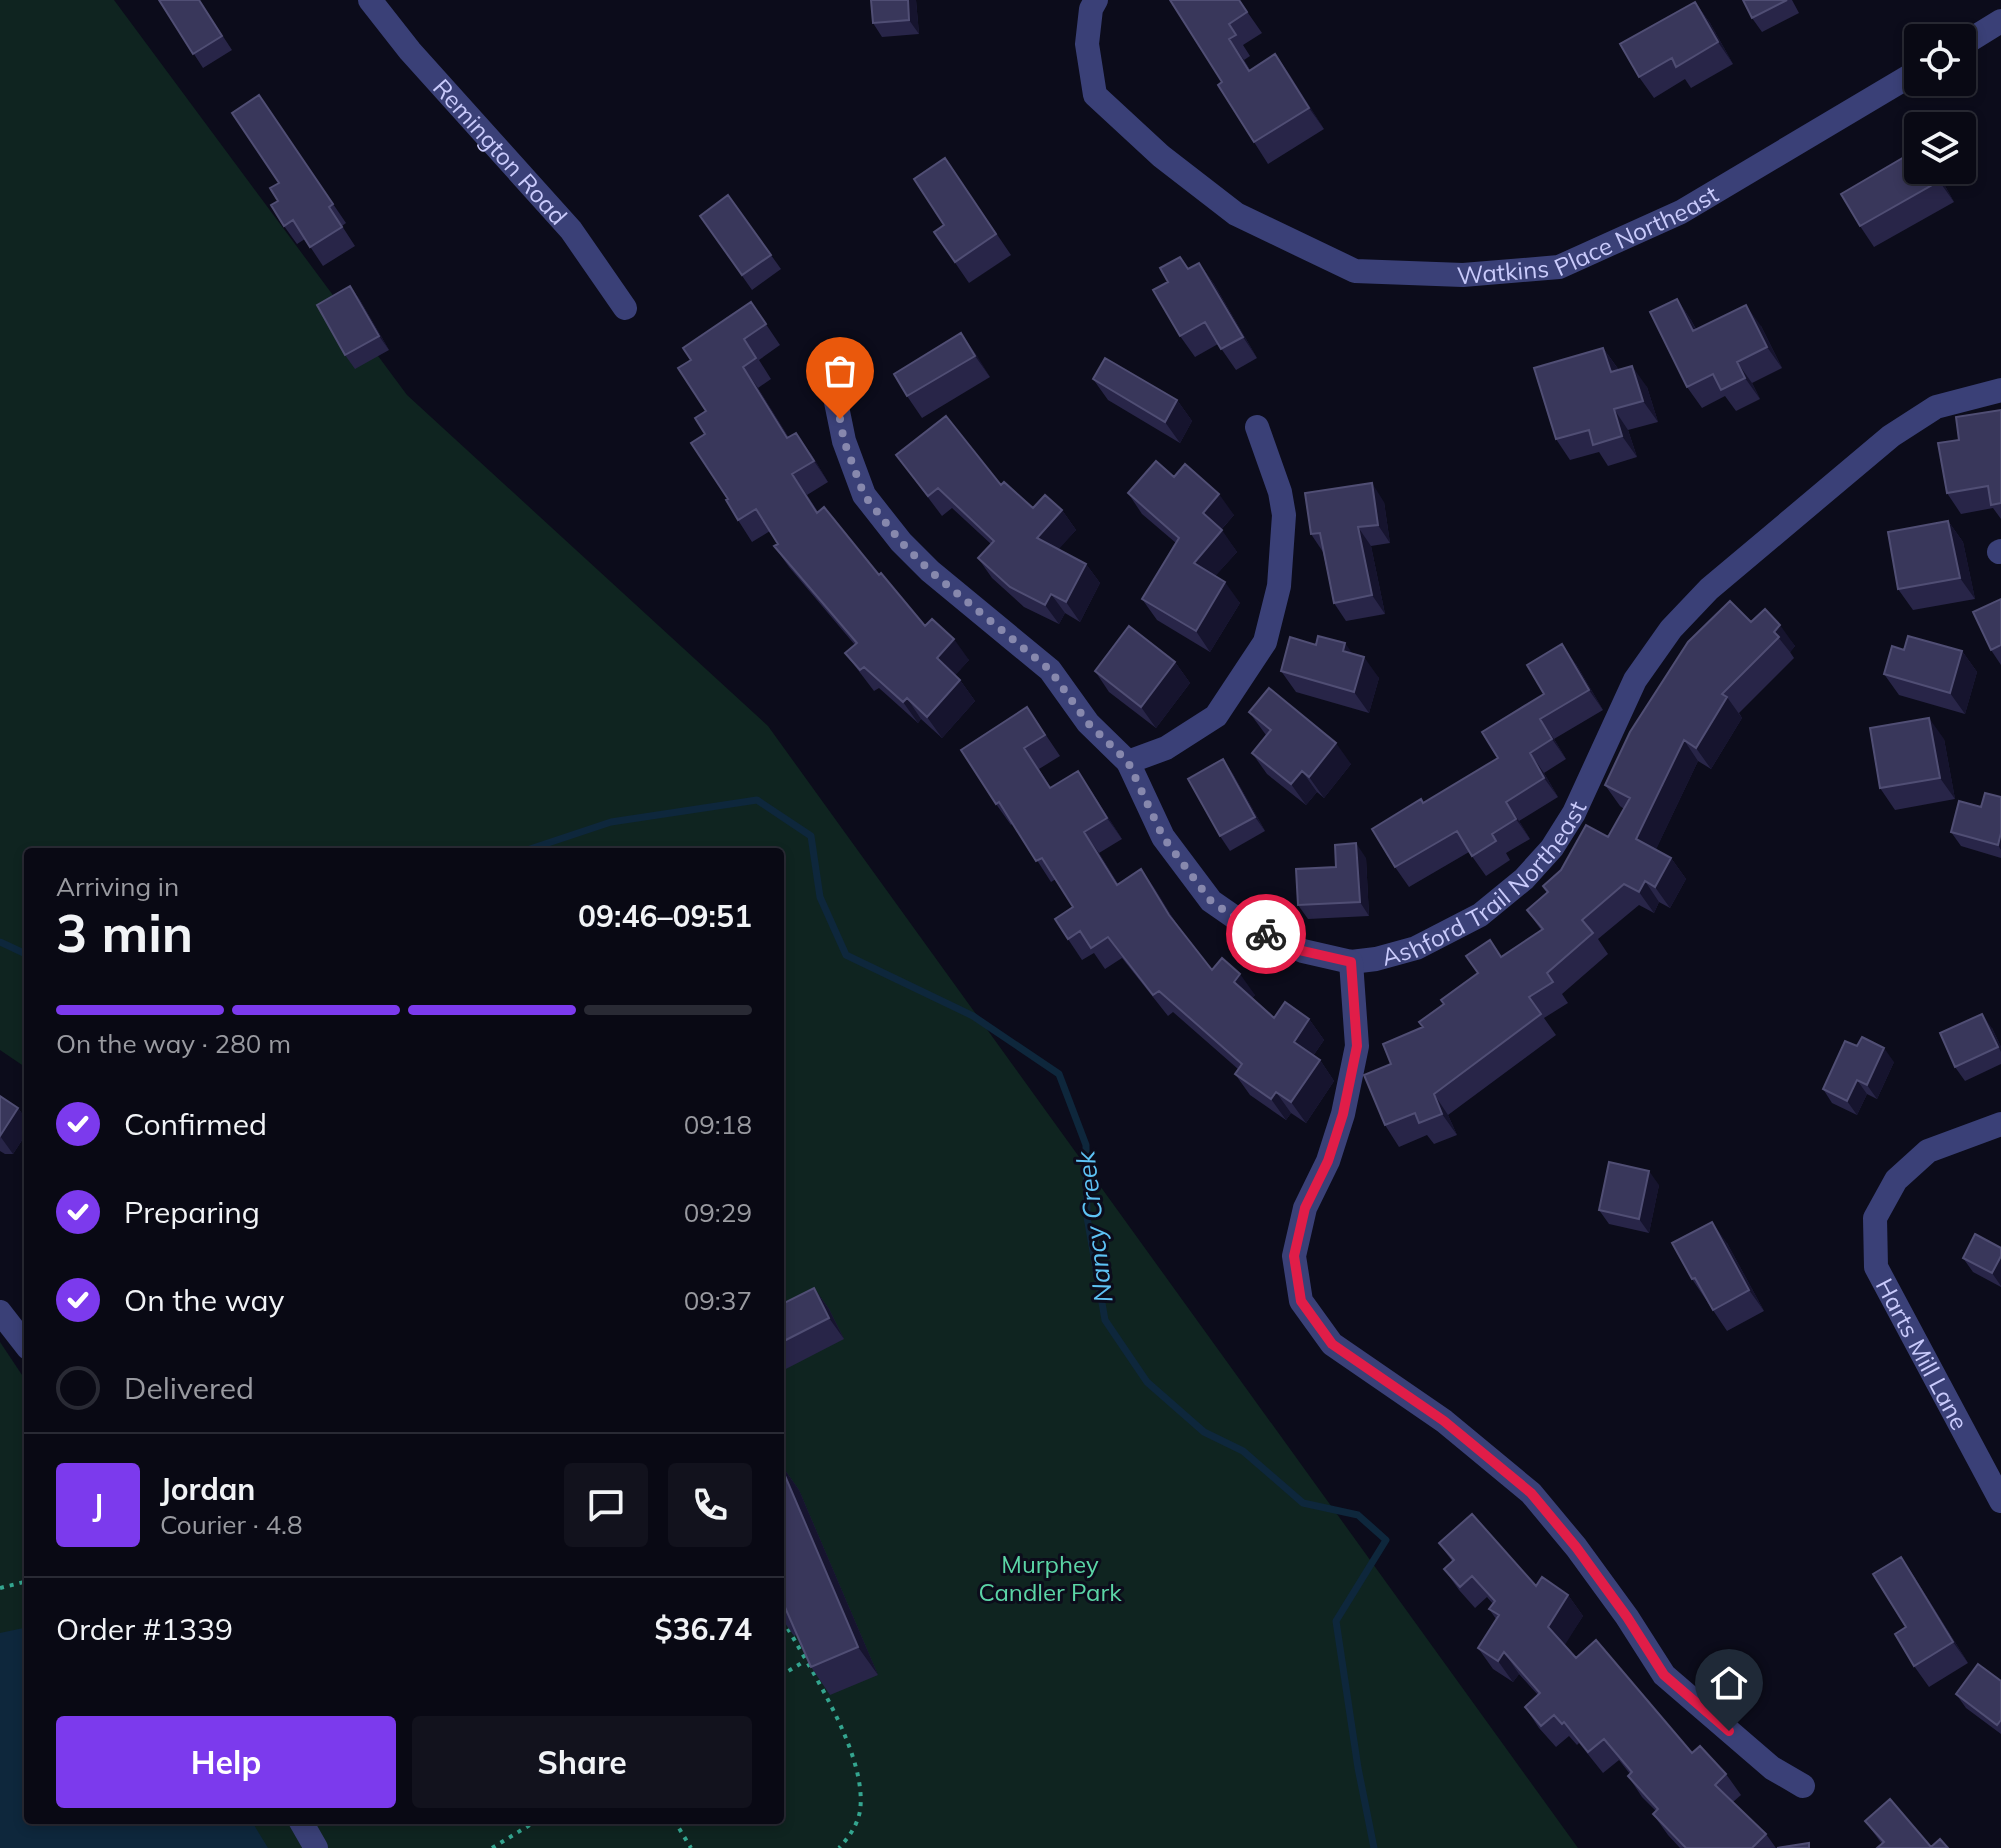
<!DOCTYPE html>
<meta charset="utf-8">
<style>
:root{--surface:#090914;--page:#12121d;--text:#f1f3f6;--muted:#999aa0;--line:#292a34;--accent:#7c3aed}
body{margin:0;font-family:Mulish,sans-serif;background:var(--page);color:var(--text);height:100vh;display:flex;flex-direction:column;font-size:30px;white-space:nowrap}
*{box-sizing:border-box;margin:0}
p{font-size:26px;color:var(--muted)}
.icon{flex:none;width:44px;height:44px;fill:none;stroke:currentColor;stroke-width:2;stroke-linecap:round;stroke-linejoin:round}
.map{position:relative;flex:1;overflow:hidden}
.sheet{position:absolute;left:24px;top:848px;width:760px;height:976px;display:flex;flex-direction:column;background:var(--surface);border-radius:8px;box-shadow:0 4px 12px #0003,0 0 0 2px var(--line)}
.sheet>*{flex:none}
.controls{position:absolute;left:1904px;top:24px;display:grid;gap:16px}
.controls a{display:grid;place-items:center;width:72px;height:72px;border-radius:8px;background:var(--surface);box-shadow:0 4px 12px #0003,0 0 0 2px var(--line);font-size:40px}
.pin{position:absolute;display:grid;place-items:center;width:68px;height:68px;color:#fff;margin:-82px -34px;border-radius:50% 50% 50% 0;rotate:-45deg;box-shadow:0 0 8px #0007}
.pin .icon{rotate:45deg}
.courier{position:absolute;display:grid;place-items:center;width:80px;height:80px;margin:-40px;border:6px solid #e11d48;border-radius:50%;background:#fff;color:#222;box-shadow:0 2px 10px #0007}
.head em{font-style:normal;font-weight:700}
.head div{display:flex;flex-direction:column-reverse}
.head{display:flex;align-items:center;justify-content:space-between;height:136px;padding:0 32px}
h1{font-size:52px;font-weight:700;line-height:60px}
.bar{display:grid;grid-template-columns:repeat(4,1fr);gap:12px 8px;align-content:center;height:96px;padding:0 32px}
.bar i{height:10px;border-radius:6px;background:var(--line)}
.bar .active{background:var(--accent)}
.bar p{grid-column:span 4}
.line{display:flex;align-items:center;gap:20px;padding:0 32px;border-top:2px solid var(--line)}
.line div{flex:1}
.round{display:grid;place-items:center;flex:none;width:84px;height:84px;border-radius:8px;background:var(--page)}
ol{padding:0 32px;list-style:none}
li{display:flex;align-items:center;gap:24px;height:88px}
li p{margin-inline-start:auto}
li .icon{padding:8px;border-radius:50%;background:var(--accent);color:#fff;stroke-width:4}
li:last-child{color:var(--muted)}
li i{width:44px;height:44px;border:4px solid var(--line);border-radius:50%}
.action{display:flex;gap:16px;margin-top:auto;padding:16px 32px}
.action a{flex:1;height:92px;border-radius:8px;background:var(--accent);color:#fff;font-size:32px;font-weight:700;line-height:92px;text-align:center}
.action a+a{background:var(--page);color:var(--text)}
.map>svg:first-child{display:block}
</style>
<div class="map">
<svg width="2001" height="1848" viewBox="0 0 2001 1848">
<rect width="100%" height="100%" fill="#0c0c1b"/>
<!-- green -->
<path fill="#0f2420" d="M0,0H114L407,395L768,726L1578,1848H0V1342L28,1384V1820H780V852H28V1069L0,1050Z"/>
<!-- water -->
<path fill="#0e273c" d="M28,1627V1820H251L268,1848H0V1633Z"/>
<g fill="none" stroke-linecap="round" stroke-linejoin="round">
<!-- stream -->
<path stroke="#0e273c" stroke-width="7" d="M521,852L611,822L757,800L811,836L820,897L846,955L973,1016L1059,1074L1086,1145L1087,1217L1105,1320L1147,1382L1204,1432L1243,1451L1303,1503L1358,1515L1386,1540L1336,1621L1358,1768L1374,1848
M0,942L28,955"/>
<!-- path -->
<path stroke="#34a58f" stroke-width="4" stroke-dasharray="4 6" stroke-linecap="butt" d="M0,1588L28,1581
M783,1620C810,1669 868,1755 860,1811C857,1826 849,1837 839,1848
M780,1676L805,1661
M674,1820L691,1848
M492,1848L538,1820"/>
<!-- minor -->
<g stroke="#3a4077" stroke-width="24">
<path id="s1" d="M370,0L410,51L571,230L625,308"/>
<path id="s2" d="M1096,0L1091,9L1087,44L1095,95L1161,156L1236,214L1355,271L1463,275L1559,267L1681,212L1918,71"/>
<path d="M1962,45L2001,21"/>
<path id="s3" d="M834,375L835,397L844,441L864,495L901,542L930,571L1050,670L1088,723L1128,762L1163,837L1211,901L1247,926L1303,951L1351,962L1376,959L1416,948L1480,915L1524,879L1552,848L1574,813L1635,680L1671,629L1709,589L1891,436L1936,407L2001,390"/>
<path d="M1999,552L2001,551"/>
<path d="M1128,762L1166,748L1216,716L1265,642L1279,586L1284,515L1280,492L1257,427"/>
<path d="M1351,962L1357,1046L1343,1114L1328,1161L1305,1208L1294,1256L1301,1301L1332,1344L1444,1421L1531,1493L1576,1547L1627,1617L1664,1675L1772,1768L1803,1786"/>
<path id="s4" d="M2001,1124L1928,1151L1896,1180L1875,1218L1876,1267L2001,1501"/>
<path d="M0,1312L28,1348"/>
<path d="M300,1820L316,1848"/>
</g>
</g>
<!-- wall -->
<path fill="#282548" d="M159,0H199L232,50L203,68Z
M871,0H916L919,34L882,37L873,23Z
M1170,0H1239L1262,33L1243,45L1250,56L1244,60L1250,70L1275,54L1324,129L1268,164L1254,142L1222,82Z
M1743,0H1792L1799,13L1762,32L1752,18Z
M1695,2L1710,23L1733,64L1691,88L1685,79L1654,98L1639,77Z
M259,95L346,223L342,226L355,246L323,266L305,239L297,244L284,226L278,201L279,183Z
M945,158L1011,255L969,283L934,232L944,225Z
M1918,170H1936L1954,202L1874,247L1860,226Z
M728,195L781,269L752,290L700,216Z
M1199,263L1214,284L1257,358L1236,370L1218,344L1195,357L1180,336L1189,269Z
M350,286L360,300L389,350L355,369L345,355Z
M1677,299L1691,320L1696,329L1761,326L1782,368L1752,383L1760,399L1736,411L1725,396L1702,408L1687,387Z
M751,302L780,345L759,360L771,379L758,388L789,438L811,454L828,482L807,495L818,512L879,575L925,626L969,660L955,675L960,680L975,701L942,738L921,719L918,723L879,688L874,691L845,653L855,645L789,567L774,546L778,544L770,531L752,542L738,520L728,499L705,434L706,411L691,360Z
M961,333L990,377L922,418L907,396Z
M1603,348L1619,370L1647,387L1658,422L1628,430L1637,457L1608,466L1599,452L1570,460L1556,439Z
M1093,379L1177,400L1192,421L1180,443L1108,400Z
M2001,410V519L1993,508L1961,514L1947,493Z
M896,455L1001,485L1033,508L1062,510L1076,530L1058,549L1086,564L1100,583L1080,622L1065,613L1059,624L1024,607L992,578L978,558L991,544L952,508L942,516Z
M1174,477L1234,515L1221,530L1237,552L1215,576L1240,603L1210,652L1157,620L1142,599L1176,543L1142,514L1128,493Z
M1384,502L1390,543L1371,546L1385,614L1346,621L1334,603L1323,552L1311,534Z
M1948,521L1963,542L1975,599L1913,610L1898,589Z
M2001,599V665L1991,650Z
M1765,609L1795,646L1790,652L1794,658L1739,713L1742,718L1711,769L1698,761L1656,849L1671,858L1686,879L1670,908L1659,902L1654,913L1639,905L1598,939L1608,954L1562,994L1568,1003L1544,1018L1556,1035L1448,1115L1457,1135L1434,1144L1427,1135L1399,1147L1385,1125L1391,1064L1444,1004L1501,957L1541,930L1527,910L1547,892L1543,886L1608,837L1624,809L1620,806L1605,785Z
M1316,645L1353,654L1379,678L1369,713L1296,692L1281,671Z
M1904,650L1962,651L1977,672L1965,714L1899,695L1884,674Z
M1175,662L1190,683L1156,728L1109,692L1095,671Z
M1576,664L1603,710L1554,739L1566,759L1544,773L1558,797L1519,821L1530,839L1506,853L1510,860L1486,876L1469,852L1409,887L1395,867L1424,803L1498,758L1544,694Z
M1027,707L1060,756L1039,769L1051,788L1078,771L1122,839L1099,853L1118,884L1141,869L1178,926L1212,970L1255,995L1252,998L1274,1018L1309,1019L1324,1040L1313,1056L1320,1060L1334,1081L1306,1123L1291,1113L1286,1120L1250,1095L1235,1074L1238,1069L1173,1012L1168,1016L1122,958L1105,969L1094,953L1082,960L1068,939L1073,907L1056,879L1051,882L1013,823L1011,825L996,804Z
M1249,712L1351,764L1324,798L1317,792L1306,805L1267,774L1252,753L1266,735Z
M1944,739L1955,799L1895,810L1880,788Z
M1223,759L1233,774L1265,831L1230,851L1220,836Z
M2001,797V858L1961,846L1951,832L1981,807Z
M1366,858L1369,916L1308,919L1298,905L1336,867Z
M1992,1028L2001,1047V1064L1965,1081L1955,1067Z
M1894,1062L1877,1099L1867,1094L1857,1115L1832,1103L1823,1089Z
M0,1096L18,1108L28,1122V1131L13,1154H5L0,1151Z
M1659,1185L1649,1233L1609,1224L1599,1210Z
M1727,1243L1764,1311L1727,1331L1692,1279Z
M2001,1248V1287L1973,1272L1963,1258Z
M814,1288L829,1309L844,1339L780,1372V1305Z
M780,1463L799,1490L878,1675L830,1695L811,1667L797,1635L794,1636L780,1616Z
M1439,1543L1536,1586L1568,1595L1583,1616L1564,1645L1576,1658L1692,1753L1726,1774L1741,1795L1733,1802L1766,1834L1776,1848H1680L1668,1835L1653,1814L1656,1811L1642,1797L1628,1776L1630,1774L1619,1760L1603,1773L1579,1743L1577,1745L1569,1736L1556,1747L1539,1728L1525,1707L1538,1695L1519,1674L1513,1682L1493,1669L1478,1648L1496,1619L1489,1609L1493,1604L1487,1597L1475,1608L1459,1590L1444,1569L1452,1561Z
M1901,1557L1915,1578L1968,1663L1929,1687L1914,1666L1906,1627Z
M2001,1681V1734L1966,1708L1956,1694Z
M1865,1821L1931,1847L1882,1844Z"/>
<!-- shaded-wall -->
<path fill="#16142e" d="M908,0H916L919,34L909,20Z
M1695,2L1710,23L1733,64L1718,42Z
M1229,39L1244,60L1263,92L1249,71Z
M1275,54L1290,75L1324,129L1309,108Z
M1933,170H1936L1954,202L1939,181Z
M1199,263L1214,284L1257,358L1243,337Z
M350,286L360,300L389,350L379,336Z
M1677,299L1691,320L1707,352L1693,331Z
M1746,305L1761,326L1782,368L1767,347Z
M961,333L976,354L990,377L975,356Z
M1603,348L1618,369L1625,393L1611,372Z
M1737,362L1752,383L1760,399L1745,378Z
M1632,366L1647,387L1658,422L1643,401Z
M743,367L758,388L802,460L787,438Z
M1177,400L1192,421L1180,443L1165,422Z
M1614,409L1628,430L1637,457L1622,436Z
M796,433L811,454L828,482L814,461Z
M792,474L807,495L831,534L817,513Z
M1372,483L1384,502L1390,543L1378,525Z
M1219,494L1234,515L1217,534L1203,513Z
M1062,510L1076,530L1051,558L1037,538Z
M1948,521L1963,542L1975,599L1960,578Z
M1358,527L1371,546L1385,614L1372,595Z
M1222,530L1237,552L1208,584L1194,563Z
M1086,564L1100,583L1080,622L1066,602Z
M1225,582L1240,603L1210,652L1196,631Z
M1051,594L1065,613L1059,624L1045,605Z
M1780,625L1795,646L1790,652L1774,632Z
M954,639L969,660L952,679L937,658Z
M1345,643L1360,664L1343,651Z
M1562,644L1576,664L1603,710L1589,690Z
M1962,651L1977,672L1965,714L1950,693Z
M1364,657L1379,678L1369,713L1354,692Z
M1175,662L1190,683L1156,728L1141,707Z
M960,680L975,701L942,738L927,717Z
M1727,697L1742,718L1711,769L1696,748Z
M907,698L921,719L918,723L903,702Z
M1929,718L1944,739L1955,799L1940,778Z
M1540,719L1554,739L1566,759L1552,739Z
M1684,740L1698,761L1651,860L1636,839Z
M1336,743L1351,764L1324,798L1309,777Z
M1530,753L1544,773L1558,797L1544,778Z
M1223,759L1233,774L1265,831L1255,817Z
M1078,771L1092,792L1122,839L1107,818Z
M1302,771L1317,792L1306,805L1291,784Z
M1506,802L1519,821L1530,839L1516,819Z
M1084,832L1099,853L1132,906L1117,885Z
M2001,833V850L1998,845Z
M1356,843L1366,858L1369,916L1360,902Z
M1671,858L1686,879L1670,908L1655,887Z
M1141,869L1156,890L1184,936L1169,915Z
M1645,881L1659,902L1654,913L1639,892Z
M1240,974L1255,995L1249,1003L1234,982Z
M1982,1014L1992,1028L2001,1047V1052Z
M1309,1019L1324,1040L1308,1063L1294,1042Z
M1884,1048L1894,1062L1877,1099L1867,1085Z
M1320,1060L1334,1081L1306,1123L1291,1102Z
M1857,1080L1867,1094L1857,1115L1847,1101Z
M1276,1092L1291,1113L1286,1120L1271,1099Z
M1434,1094L1448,1115L1457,1135L1442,1114Z
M18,1108L28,1122V1131L13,1154L0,1136Z
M1649,1171L1659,1185L1649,1233L1639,1219Z
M1712,1222L1727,1243L1764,1311L1749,1290Z
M2001,1256V1286L1992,1273Z
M814,1288L829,1309L844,1339L829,1318Z
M780,1463L799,1490L878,1675L858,1647Z
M1901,1557L1915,1578L1968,1663L1953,1642Z
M1568,1595L1583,1616L1563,1648L1548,1627Z
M1504,1652L1519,1674L1513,1682L1498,1661Z"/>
<!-- building -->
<path fill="#39375b" stroke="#504e74" stroke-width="2" d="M159,0H199L222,36L193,54Z
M871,0H908L909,20L873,23Z
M1170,0H1239L1247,12L1229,24L1236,35L1229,39L1249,71L1275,54L1309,108L1254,142L1218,85L1222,82Z
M1743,0H1787L1752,18Z
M1695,2L1718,42L1676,67L1672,58L1639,77L1620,44Z
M259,95L333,204L329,207L342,227L310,247L293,220L284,226L271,205L278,201L270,188L279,183L232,113Z
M1918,149V170H1933L1939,181L1860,226L1841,194Z
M945,158L996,234L955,262L934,232L944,225L914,179Z
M728,195L771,255L742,275L700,216Z
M1180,257L1188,269L1199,263L1243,337L1221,349L1205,322L1180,336L1153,290L1168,282L1160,268Z
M350,286L379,336L345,355L317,305Z
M1677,299L1693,331L1746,305L1767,347L1737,362L1745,378L1721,390L1713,374L1687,387L1650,312Z
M751,302L766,324L744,339L756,358L743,367L787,438L796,433L814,461L792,474L817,513L824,507L879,575L881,573L925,626L932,619L954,639L937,658L960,680L927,717L907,698L903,702L864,667L860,670L845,653L857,643L774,546L778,544L756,509L738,520L726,500L728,499L691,443L705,434L695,418L706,411L678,368L691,360L683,348Z
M961,333L975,356L907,396L894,374Z
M1603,348L1611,372L1632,366L1643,401L1614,409L1622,436L1593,445L1589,430L1556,439L1534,368Z
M1105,358L1177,400L1165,422L1093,379Z
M2001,410V503L1991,505L1988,486L1947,493L1938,443L1959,440L1956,417Z
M946,416L1001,485L1004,482L1033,508L1045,495L1062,510L1037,538L1086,564L1066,602L1051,594L1045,605L1010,587L978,558L994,541L938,488L928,496L896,455Z
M1156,461L1174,477L1185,464L1219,494L1203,513L1222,530L1194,563L1225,582L1196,631L1142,599L1179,538L1128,493Z
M1372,483L1378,525L1358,527L1372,595L1334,603L1320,533L1311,534L1305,493Z
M1948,521L1960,578L1898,589L1888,532Z
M2001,599V645L1991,650L1973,612Z
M1730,601L1751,622L1765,609L1780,625L1774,632L1779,637L1722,694L1727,697L1696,748L1684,740L1636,839L1671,858L1655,887L1645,881L1639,892L1624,884L1582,920L1593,933L1547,973L1553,982L1529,997L1541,1014L1434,1094L1442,1114L1419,1123L1415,1113L1385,1125L1364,1075L1391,1064L1383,1044L1423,1027L1419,1022L1444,1004L1441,1000L1478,973L1466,956L1490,940L1501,957L1543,929L1527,910L1548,892L1543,886L1561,870L1586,825L1608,837L1630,798L1605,785L1630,732L1688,642Z
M1129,626L1175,662L1141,707L1095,671Z
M1318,636L1345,643L1343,651L1364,657L1354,692L1281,671L1290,637L1316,645Z
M1908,636L1962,651L1950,693L1884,674L1892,646L1904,650Z
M1562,644L1589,690L1540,719L1552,739L1530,753L1544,778L1506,802L1516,819L1492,834L1496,841L1472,856L1457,831L1395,867L1372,829L1421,799L1423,803L1498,758L1482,732L1544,694L1527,665Z
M1269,688L1336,743L1309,777L1302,771L1291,784L1252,753L1271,730L1249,712Z
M1027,707L1045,735L1024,748L1050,788L1078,771L1107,818L1084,832L1117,885L1141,869L1169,915L1212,970L1222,958L1240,974L1234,982L1274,1018L1285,1002L1309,1019L1294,1042L1320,1060L1291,1102L1276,1092L1271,1099L1235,1074L1242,1064L1159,991L1153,995L1108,937L1091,948L1080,931L1068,939L1055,919L1073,907L1042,858L1036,861L999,802L996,804L961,750Z
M1929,718L1940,778L1880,788L1870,728Z
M1223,759L1255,817L1220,836L1188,779Z
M1985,793L2001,797V833L1998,845L1951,832L1959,801L1981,807Z
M1356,843L1360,902L1298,905L1296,869L1336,867L1335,845Z
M1982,1014L1998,1047L1955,1067L1940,1033Z
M1862,1037L1884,1048L1867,1085L1857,1080L1847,1101L1823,1089L1845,1041L1857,1046Z
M0,1096L18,1108L0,1136Z
M1609,1162L1649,1171L1639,1219L1599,1210Z
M1712,1222L1749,1290L1713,1310L1695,1278L1692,1279L1672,1243Z
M1975,1234L2001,1248V1256L1992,1273L1963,1258Z
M814,1288L829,1318L780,1343V1305Z
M780,1464L858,1647L811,1667L784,1605L780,1606Z
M1472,1514L1536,1586L1542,1577L1568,1595L1548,1627L1576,1658L1596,1640L1692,1753L1700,1746L1726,1774L1715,1785L1766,1834L1752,1848H1686L1653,1814L1658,1809L1628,1776L1632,1772L1604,1739L1588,1752L1564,1722L1562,1724L1554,1715L1541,1726L1525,1707L1540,1693L1504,1652L1498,1661L1478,1648L1499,1615L1489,1609L1495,1601L1472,1576L1460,1587L1444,1569L1454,1560L1439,1543Z
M1901,1557L1953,1642L1914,1666L1895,1634L1906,1627L1873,1574Z
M1978,1664L2001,1681V1720L1997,1725L1956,1694Z
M1890,1799L1931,1847L1940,1839L1948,1848H1877L1884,1842L1865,1821Z
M1809,1843V1848H1777Z"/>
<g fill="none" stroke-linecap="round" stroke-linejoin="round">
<!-- done -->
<path stroke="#8788ad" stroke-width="8" stroke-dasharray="0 14.4" d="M840,419L844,441L864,495L901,542L930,571L1050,670L1088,723L1128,762L1163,837L1211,901L1247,926L1266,934"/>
<!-- route -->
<path stroke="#e11d48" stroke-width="10" d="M1266,934L1303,951L1351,962L1357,1046L1343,1114L1328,1161L1305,1208L1294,1256L1301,1301L1332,1344L1444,1421L1531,1493L1576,1547L1627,1617L1664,1675L1729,1731"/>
</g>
<g text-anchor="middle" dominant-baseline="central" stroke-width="6" stroke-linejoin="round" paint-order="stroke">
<!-- street labels -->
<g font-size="24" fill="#c9cafb" stroke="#0c0c1b">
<text stroke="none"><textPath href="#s1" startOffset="200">Remington Road</textPath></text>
<text stroke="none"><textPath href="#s2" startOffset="654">Watkins Place Northeast</textPath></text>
<text stroke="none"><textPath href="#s3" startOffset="980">Ashford Trail Northeast</textPath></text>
<text stroke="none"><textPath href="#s4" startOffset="312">Harts Mill Lane</textPath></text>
</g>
<!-- park labels -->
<g font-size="24" fill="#5bd5a6" stroke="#0c0c1b">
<text x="1050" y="1564">Murphey<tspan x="1050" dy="28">Candler Park</tspan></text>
</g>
<!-- water labels -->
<g font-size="26" font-style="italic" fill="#5ec3f5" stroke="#0c0c1b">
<text transform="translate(1094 1227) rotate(-97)">Nancy Creek</text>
</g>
</g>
</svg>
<div class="controls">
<a><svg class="icon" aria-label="locate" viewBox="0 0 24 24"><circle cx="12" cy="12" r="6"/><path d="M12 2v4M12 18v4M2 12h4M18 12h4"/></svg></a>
<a><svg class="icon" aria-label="layers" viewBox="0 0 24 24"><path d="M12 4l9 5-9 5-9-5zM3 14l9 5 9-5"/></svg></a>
</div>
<div class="pin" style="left:840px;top:419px;background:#ea580c"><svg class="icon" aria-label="bag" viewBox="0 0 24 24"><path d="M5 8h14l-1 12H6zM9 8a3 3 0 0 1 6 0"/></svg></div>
<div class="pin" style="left:1729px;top:1731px;background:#1f2937"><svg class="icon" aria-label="home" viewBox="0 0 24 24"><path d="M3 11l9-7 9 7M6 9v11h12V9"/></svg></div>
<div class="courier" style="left:1266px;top:934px"><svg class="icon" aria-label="bike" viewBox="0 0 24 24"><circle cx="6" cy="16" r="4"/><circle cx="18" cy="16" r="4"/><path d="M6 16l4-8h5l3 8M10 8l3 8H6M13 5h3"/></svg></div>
<section class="sheet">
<div class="head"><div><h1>3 min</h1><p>Arriving in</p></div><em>09:46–09:51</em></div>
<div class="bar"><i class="active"></i><i class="active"></i><i class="active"></i><i></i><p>On the way · 280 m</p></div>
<ol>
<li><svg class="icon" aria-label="check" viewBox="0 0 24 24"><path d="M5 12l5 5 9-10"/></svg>Confirmed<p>09:18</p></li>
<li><svg class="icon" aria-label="check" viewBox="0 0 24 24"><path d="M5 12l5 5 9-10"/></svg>Preparing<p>09:29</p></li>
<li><svg class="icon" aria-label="check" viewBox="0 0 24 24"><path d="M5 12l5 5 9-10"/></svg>On the way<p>09:37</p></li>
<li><i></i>Delivered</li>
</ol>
<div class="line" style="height:144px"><b class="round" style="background:var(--accent);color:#fff">J</b><div><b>Jordan</b><p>Courier · 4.8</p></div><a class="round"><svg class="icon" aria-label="chat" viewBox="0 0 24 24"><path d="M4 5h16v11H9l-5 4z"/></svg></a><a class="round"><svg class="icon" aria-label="phone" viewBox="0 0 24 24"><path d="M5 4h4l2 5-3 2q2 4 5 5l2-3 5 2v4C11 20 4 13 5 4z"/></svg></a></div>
<div class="line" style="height:104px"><div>Order #1339</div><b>$36.74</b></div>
<div class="action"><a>Help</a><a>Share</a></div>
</section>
</div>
